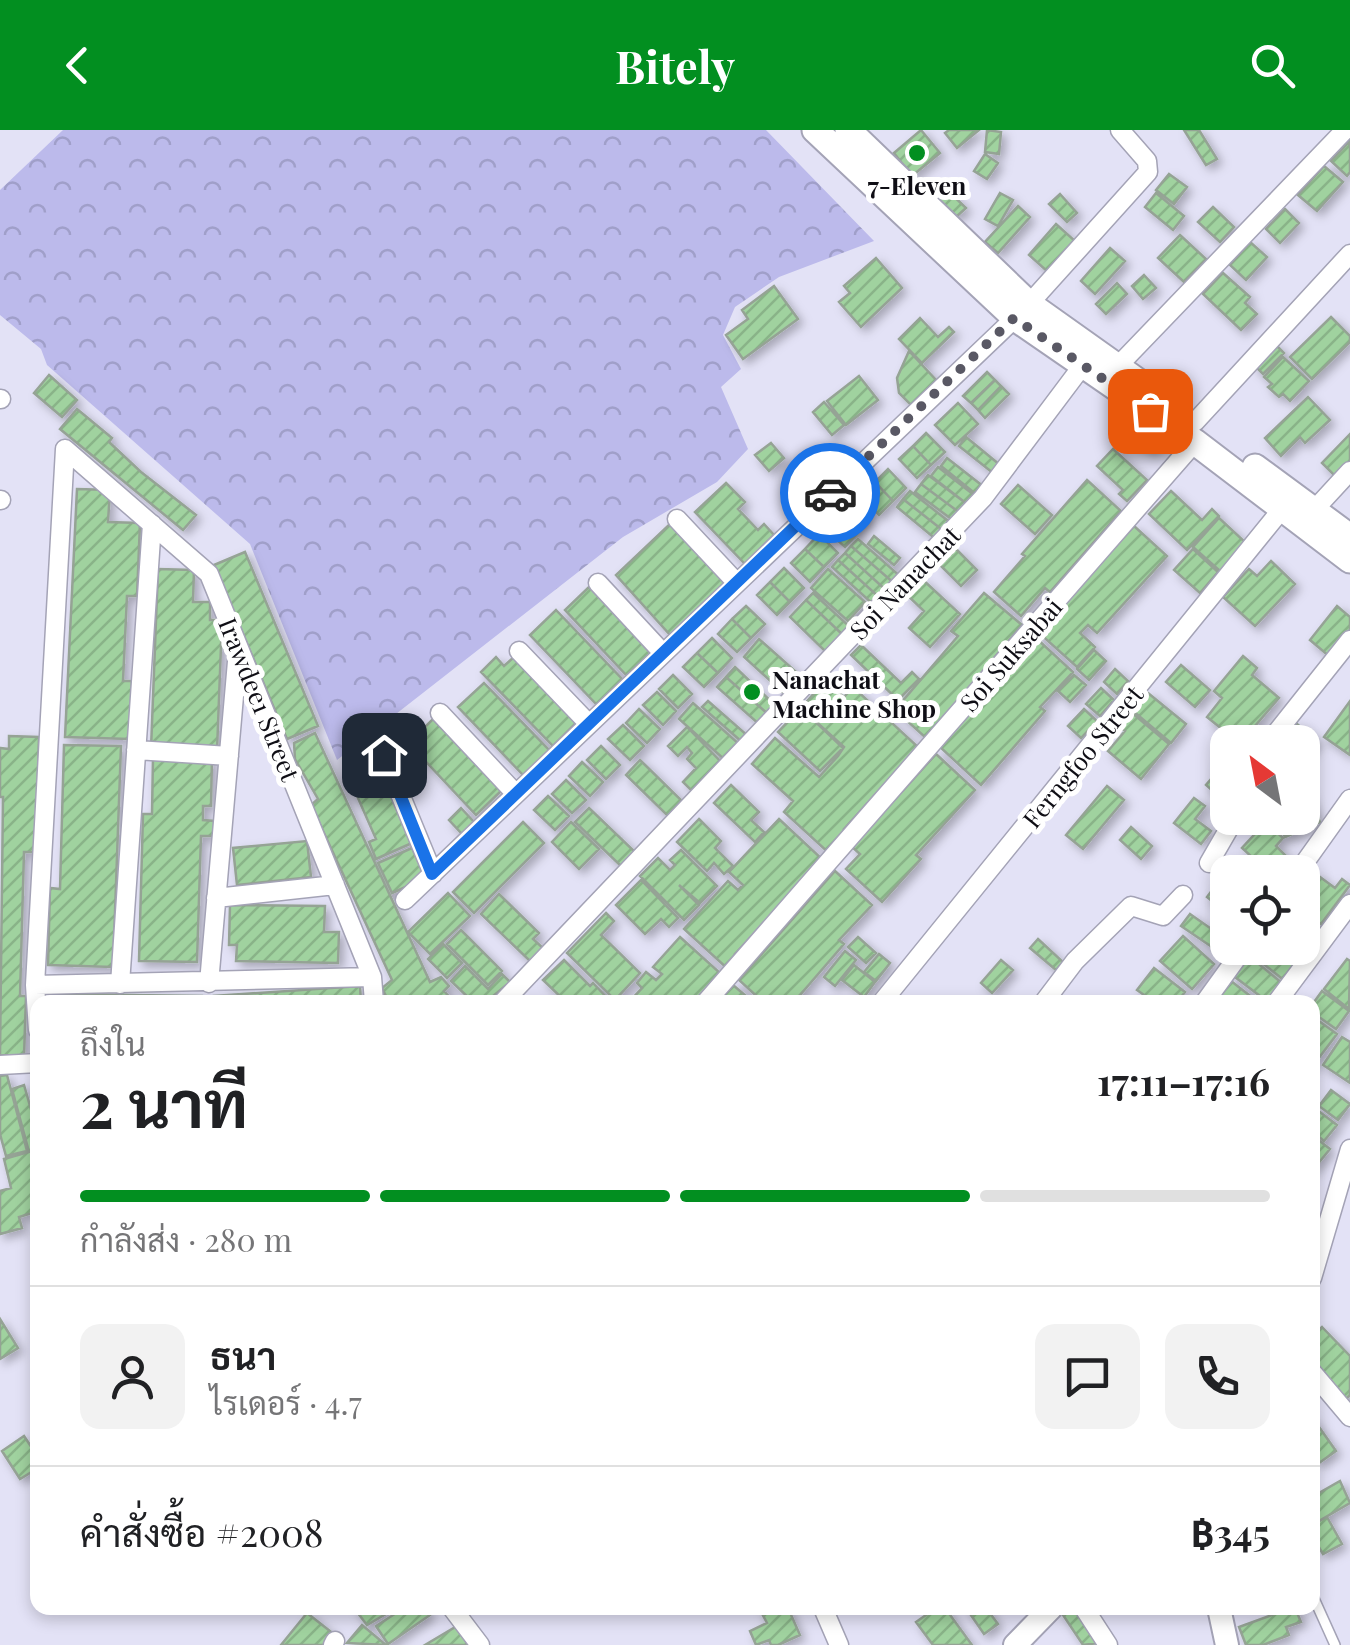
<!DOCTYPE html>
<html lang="th">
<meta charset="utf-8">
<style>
:root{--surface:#fff;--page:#f2f2f2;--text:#202124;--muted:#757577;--line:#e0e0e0;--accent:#028f20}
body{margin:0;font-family:"Playfair Display",Sarabun,serif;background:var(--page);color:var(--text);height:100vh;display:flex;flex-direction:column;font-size:38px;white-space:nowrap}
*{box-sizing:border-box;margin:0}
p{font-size:32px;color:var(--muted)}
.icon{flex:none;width:55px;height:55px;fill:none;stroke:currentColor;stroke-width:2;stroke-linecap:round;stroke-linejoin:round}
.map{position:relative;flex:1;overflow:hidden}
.sheet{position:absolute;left:30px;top:865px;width:1290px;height:620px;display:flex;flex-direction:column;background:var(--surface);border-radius:20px;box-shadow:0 5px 15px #0003}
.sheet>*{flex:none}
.needle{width:65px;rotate:328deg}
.controls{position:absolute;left:1210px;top:595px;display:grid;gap:20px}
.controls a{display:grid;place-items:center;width:110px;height:110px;border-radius:20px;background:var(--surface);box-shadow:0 5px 15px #0003;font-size:50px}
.pin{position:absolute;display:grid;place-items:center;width:85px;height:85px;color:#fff;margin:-42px;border-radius:20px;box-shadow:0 5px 15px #0006}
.courier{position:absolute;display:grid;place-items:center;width:100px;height:100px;margin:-50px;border:8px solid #1a73e8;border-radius:50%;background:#fff;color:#222;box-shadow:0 2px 12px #0007}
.summary em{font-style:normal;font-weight:700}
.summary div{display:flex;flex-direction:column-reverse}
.summary{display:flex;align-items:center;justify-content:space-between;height:170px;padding:0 50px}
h1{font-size:65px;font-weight:700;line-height:75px}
.bar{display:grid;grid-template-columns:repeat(4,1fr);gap:15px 10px;align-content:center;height:120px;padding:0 50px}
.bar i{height:12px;border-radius:8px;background:var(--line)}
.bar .current{background:var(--accent)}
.bar p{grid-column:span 4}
.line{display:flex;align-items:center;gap:25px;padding:0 50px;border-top:2px solid var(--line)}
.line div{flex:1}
.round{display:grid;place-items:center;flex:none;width:105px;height:105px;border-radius:20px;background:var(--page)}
header{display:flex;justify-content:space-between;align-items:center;height:130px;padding:0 50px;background:var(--accent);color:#fff;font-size:45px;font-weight:700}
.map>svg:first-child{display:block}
</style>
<header><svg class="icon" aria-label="back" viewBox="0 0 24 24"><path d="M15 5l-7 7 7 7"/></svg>Bitely<svg class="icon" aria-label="search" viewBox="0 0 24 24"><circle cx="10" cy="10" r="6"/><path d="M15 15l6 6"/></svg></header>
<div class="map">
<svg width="1350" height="1515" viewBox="0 0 1350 1515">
<defs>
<pattern id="forest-crowns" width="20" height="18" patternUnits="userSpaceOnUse" patternTransform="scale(2.5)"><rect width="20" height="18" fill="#bcbaeb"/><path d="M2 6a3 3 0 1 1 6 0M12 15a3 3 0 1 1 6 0" fill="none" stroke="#a09fc9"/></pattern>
<pattern id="building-hatch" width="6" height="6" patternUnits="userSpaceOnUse" patternTransform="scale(2.5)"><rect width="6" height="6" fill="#a0d29f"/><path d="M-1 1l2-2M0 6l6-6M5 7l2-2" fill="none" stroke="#89b388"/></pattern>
<filter id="shadow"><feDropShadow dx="4.5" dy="4.5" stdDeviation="5" flood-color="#0004"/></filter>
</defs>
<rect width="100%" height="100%" fill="#e3e2f6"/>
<!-- forest -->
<path fill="url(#forest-crowns)" d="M63,0H766L874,111L779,147L735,177L723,205L741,239L721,257L748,319L717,352L623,407L337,630L250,414L47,235L41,219L0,185V60Z"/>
<!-- building -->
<path fill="url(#building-hatch)" stroke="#95a395" stroke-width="2.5" filter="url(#shadow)" d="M921,0L940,23L912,46L894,23Z
M949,0H979L957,18L945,3Z
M987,0L1001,2L999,24L985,22Z
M1184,0H1199L1217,29L1206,35Z
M1350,11V42L1347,46L1331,31Z
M985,24L998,33L987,49L974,41Z
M1324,36L1343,52L1317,81L1298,65Z
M1169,44L1187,57L1174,74L1156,60Z
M943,56L966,78L956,87L934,66Z
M1000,63L1013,70L998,96L985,89Z
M1156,63L1184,86L1173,100L1145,77Z
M1060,64L1077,83L1067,92L1049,74Z
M1018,76L1030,87L998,123L985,112Z
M1213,77L1234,97L1220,112L1198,92Z
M1285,79L1299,93L1280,113L1266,99Z
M1056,94L1075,111L1048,142L1029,125Z
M1180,105L1206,129L1184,152L1158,128Z
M1250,112L1267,127L1246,150L1230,135Z
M1110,118L1125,131L1095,164L1081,151Z
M876,128L902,158L861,197L839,172L850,163L844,156Z
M1223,143L1250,167L1245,173L1257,184L1241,200L1203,164Z
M1144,145L1156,158L1143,169L1132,156Z
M1117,153L1127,164L1106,184L1096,174Z
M774,156L798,189L743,229L726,205L748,189L742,180Z
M1331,187L1350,206V212L1312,249L1290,227Z
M920,188L938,207L949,197L954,202L922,233L899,209Z
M1274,213L1284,223L1263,244L1253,234Z
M909,221L937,251L912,276L899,263L897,248Z
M1283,227L1309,251L1290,271L1283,264L1279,267L1268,257L1272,254L1264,247Z
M987,242L995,250L971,273L963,266Z
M49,245L77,270L62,287L34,263Z
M859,246L878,270L846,295L827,271Z
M995,250L1001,256L978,280L971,273Z
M1001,256L1009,264L985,288L978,280Z
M1308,267L1330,290L1305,313L1300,307L1281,326L1265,308Z
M824,272L844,295L832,305L813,282Z
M958,273L978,294L955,315L935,295Z
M77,279L112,308L109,312L141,342L196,385L183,400L60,299Z
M1140,298L1159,311L1151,321L1133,308Z
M926,303L945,322L931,335L913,316Z
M1350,304V334L1337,348L1322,333Z
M966,307L1000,335L993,343L959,316Z
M771,313L784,328L769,341L755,325Z
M913,316L931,335L917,348L899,329Z
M1113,319L1147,350L1127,371L1119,364L1123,360L1097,336Z
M947,328L984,357L977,365L941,336Z
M938,337L974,365L967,374L931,346Z
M888,339L906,358L893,371L875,352Z
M928,345L967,374L960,383L921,354Z
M1087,350L1121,381L1050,462L1045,458L1021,486L994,462L1025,426L1022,424Z
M875,352L893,371L879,385L860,365Z
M726,353L745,372L738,379L758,400L764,394L774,405L745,434L695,382Z
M921,354L960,383L954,391L915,362Z
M1018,355L1052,385L1035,404L1001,374Z
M77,359L110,360L108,392L140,393L137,466H127L123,551H132L129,609L65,607Z
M910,361L952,394L945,402L903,369Z
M1171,361L1202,390L1212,379L1219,386L1187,420L1149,384Z
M903,369L945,402L938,411L897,377Z
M853,371L872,387L859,402L841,386Z
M841,386L859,402L845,417L827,401Z
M1219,388L1246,413L1220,441L1193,417Z
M671,393L727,455L671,506L616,445Z
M1134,396L1167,426L1097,503L1088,495L1080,503L1095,517L1077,537L1038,502Z
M819,404L838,423L824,437L805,419Z
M874,406L900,428L894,435L868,414Z
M858,409L901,447L895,454L851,416Z
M851,416L895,454L888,462L845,423Z
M805,419L824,437L810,452L791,433Z
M956,419L977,440L961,456L940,435Z
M1193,419L1218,442L1200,463L1174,440Z
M245,422L318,596L287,609L214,435Z
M845,423L888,462L881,469L838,430Z
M838,430L881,469L875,476L832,437Z
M1271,431L1295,454L1255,496L1223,467L1249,439L1257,446Z
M784,438L804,458L790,472L770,452Z
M158,439L194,440L193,472H210V490H222L217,621L151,619Z
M828,439L865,472L848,491L811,458Z
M922,449L960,484L930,517L909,498L924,481L907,465Z
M770,452L790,472L777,485L757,465Z
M590,456L654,525L629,548L565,480Z
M813,463L851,498L844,506L806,470Z
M984,463L1022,495L926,608L895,580L958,506L951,501Z
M806,470L844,506L827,523L790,487Z
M746,476L765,494L751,508L732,489Z
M1337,476L1350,487V501L1330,527L1310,510Z
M556,480L624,551L598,576L530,505Z
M732,489L751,508L737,522L718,504Z
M712,508L732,528L718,543L697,523Z
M1036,508L1073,542L1040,577L1045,581L981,655L940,617Z
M759,509L803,548L787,566L744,527Z
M861,515L901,553L912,542L919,549L898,570L851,525Z
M1094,520L1106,531L1089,550L1077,539Z
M697,523L718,543L704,557L683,537Z
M1243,526L1257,538L1252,545L1279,568L1255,596L1258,599L1247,612H1238L1207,587L1222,568L1214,561Z
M496,527L504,536L514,527L577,592L553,616L481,542Z
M1181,535L1210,560L1195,577L1166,552Z
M735,537L777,577L769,585L726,547Z
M1115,539L1128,551L1117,564L1104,552Z
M673,545L692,564L678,578L659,559Z
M1074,545L1086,555L1070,572L1058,561Z
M726,547L769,585L760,595L717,557Z
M825,551L844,567L853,557L918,617L844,699L849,703L830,724L784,682L793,671L752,634L775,608L819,647L838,626L844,617L801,578Z
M484,553L550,621L524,646L458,577Z
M1101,558L1114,570L1100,586L1086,574Z
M657,562L676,581L663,595L643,575Z
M1148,563L1186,594L1171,613L1133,581Z
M708,571L748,606L742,612L702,577Z
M1350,571V625L1324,607Z
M693,573L739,614L725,630L679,589Z
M801,578L843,618L820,641L778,602Z
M639,579L660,599L647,613L626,593Z
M1084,579L1097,591L1081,608L1068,596Z
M1131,582L1169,614L1141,649L1108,621L1125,601L1119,596Z
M433,589L501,661L476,685L399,603L402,600L412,610Z
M1297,594L1317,611L1302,629V612H1281Z
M623,595L644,616L630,630L608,609Z
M687,597L724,635L695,664L683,652L696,638L687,629L692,623L687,617L678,626L668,616Z
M315,603L430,852L441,847L449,856L444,861L454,872H389L382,858L392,850L311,675L318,669L295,629L294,613Z
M9,606L39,607L36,722H24L20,866H26L24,926L0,925L3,667H0V618L9,619Z
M64,615L121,616L113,837L48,835L50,758L60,759Z
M601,616L620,635L606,649L587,630Z
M1226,621L1228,656L1224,653L1215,663L1206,655L1217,642L1212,638Z
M936,624L975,660L916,725L921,729L882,772L846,739L860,724L852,717Z
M153,627L212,628L211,676H203V690L215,691V706H201L197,832L139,831L143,684H152Z
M640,630L682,671L668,686L626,645Z
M582,632L603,652L590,666L569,646Z
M379,637L412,713L376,729L369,712L376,709L350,650Z
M566,650L586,670L572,683L552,664Z
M731,655L759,682L751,690L764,702L755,712L714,673Z
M1107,656L1124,670L1083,719L1066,705Z
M1305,656L1320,692L1285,707L1277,688H1302V657Z
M548,666L569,686L555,700L534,680Z
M1194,668L1205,676L1195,689L1211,701L1201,714L1174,693Z
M461,678L474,692L462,704L449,690Z
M589,678L636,723L622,737L575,692Z
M699,689L721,711L715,718L733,736L724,744L714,733L707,741L677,712Z
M779,689L823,730L735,824L740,829L729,840L684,799L728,751L738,760L743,755L729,742Z
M523,692L544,713L474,783L453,762Z
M571,692L599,719L579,739L552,712Z
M1266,692L1283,708L1276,716L1289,729L1280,738L1272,731L1265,739L1242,718Z
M1131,697L1152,716L1141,729L1120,710Z
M307,711L311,747L237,755L233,718Z
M412,718L426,748L392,763L378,733Z
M681,720L717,756L700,773L679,755L699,775L684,790L640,746L658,728L670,740L675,735L670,730Z
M835,741L872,775L839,810L844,814L794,872H763L739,850Z
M1316,744L1335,758L1342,749L1350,755L1321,794L1302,780V762Z
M1222,747L1228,752V784L1207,767Z
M641,750L678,788L669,797L661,789L645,804L616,775Z
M448,763L470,786L430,824L408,802Z
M499,764L539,803L533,809L544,819L531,832L481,784Z
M230,775L325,776L324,802H339L338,833L236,831L237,815H229Z
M606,783L614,791L601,805L640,843L615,870L567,823Z
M1190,784L1220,805L1212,817L1181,796Z
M1302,786L1321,800L1298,829L1284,818H1302Z
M461,800L502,841L488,855L447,814Z
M1183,806L1214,834L1192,859L1160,831Z
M680,807L720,843L694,872H629L642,858L637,853L646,842L656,850L662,844L653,837Z
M858,807L876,823L866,833L848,817Z
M1038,809L1063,832L1056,840L1030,818Z
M443,814L462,833L447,848L428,829Z
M1264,818H1281L1300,833L1285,851L1256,828Z
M845,821L856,830L835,856L824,847Z
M879,824L890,833L876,851L864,842Z
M1248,825L1283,854L1268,872L1231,844Z
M1347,829L1350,831L1349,879L1324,859Z
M564,830L590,856L593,853L611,872H566L543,850Z
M1001,830L1013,840L992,863L981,853Z
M854,835L875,852L864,867L842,850Z
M465,836L488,859L502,844L510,852L486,872H473L451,851Z
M1154,838L1185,862L1177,872H1154L1137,860Z
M1231,851L1258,872L1214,871Z
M733,855L753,872H718Z
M360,856L361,872H215L214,866Z
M1322,861L1349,881L1336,899L1312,882V875Z
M55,864L202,866V872H55Z
M1312,886L1337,904L1312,937Z
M1342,907L1350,912V953L1323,935Z
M7,945L27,1021L6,1026L0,1004V946Z
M24,955L38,1004V1081L19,1087L22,1098L0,1104V1061L11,1058L4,1029L29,1022L12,959Z
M1331,960L1350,974L1338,990L1319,976Z
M1312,976L1337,995L1324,1011L1312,1001Z
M1312,1005L1330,1019L1312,1041Z
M0,1189L18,1218L0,1229Z
M1322,1197L1350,1226V1265L1345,1270L1312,1237V1206Z
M1312,1287L1336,1321L1319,1333L1312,1323Z
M24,1306L38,1327V1338L20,1349L2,1321Z
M1340,1351L1350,1373L1317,1392L1312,1384V1367Z
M1327,1387L1342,1414L1323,1424L1312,1406V1395Z
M354,1478H396L367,1495Z
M404,1478H425L430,1485L388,1514L376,1496Z
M759,1478H788L800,1505L778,1515H771L769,1510L756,1515L750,1501L767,1493Z
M936,1478H945L972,1515H933L916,1492Z
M966,1478H986L998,1494L984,1504Z
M1062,1478H1076L1098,1513L1083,1515L1059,1479Z
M1291,1478H1295L1301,1492L1286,1497L1289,1505L1263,1515H1246L1239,1497Z
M307,1483L335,1505L327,1515H281Z
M362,1495L386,1515L347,1513Z
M457,1496L468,1515H425Z"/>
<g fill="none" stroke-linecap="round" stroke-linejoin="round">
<defs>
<path id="service" d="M1312,1464L1335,1515"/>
<path id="minor" d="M1029,174L1148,42L1147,31L1120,0
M1117,237L1345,0
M0,269H1
M1195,292L1350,124
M65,319L209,444L372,847L374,872
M0,370H1
M1314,380L1350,341
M677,389L736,452
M598,453L663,523
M519,521L589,594
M440,583L516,664
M1269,612L1350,510
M136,620L229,626
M384,625L433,744
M1209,733L1235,688
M1298,742L1350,669
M216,768L335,755
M405,770L1015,188
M209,853L238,520
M120,854L152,394
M35,855L372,847
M503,872L983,368L1083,235
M706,872L1195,312
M882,872L1282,379
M1044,872L1075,831L1131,776L1163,786L1183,765
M1205,872L1244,818
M1277,872L1350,774
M38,900L35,855L65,319
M0,935L38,933
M1312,1148L1350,1019
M1312,1242L1350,1287
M452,1478L480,1515
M823,1478L839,1515
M1084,1478L1108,1515
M333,1515L335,1511"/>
<path id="tertiary" d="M1219,1478L1227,1515
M1015,1515L1051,1478"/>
<path id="secondary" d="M815,0L1015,188L1195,312L1350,430
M848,0L1029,174L1150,260
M1255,337L1350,407"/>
</defs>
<!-- service casing -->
<use href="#service" stroke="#a4a3b6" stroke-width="12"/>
<!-- minor casing -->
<use href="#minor" stroke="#a4a3b6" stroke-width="21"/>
<!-- tertiary casing -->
<use href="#tertiary" stroke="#a4a3b6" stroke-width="26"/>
<!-- secondary casing -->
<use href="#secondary" stroke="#a4a3b6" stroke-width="29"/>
<!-- service -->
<use href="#service" stroke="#fff" stroke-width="9"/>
<!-- minor -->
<use href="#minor" stroke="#fff" stroke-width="18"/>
<!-- tertiary -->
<use href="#tertiary" stroke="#fff" stroke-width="22"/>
<!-- secondary -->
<use href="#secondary" stroke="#fff" stroke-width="25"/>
</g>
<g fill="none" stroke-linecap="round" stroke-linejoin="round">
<!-- done -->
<path stroke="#595864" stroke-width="10" stroke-dasharray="0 18" d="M830,363L1014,188L1150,281"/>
<!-- route -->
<path stroke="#1a73e8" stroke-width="12" d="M384,625L432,744L830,363"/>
</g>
<!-- markers -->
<g fill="#028f20" stroke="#fff" stroke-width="4">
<circle cx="917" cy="23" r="10"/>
<circle cx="752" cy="562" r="10"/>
</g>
<g text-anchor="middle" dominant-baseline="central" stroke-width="10" stroke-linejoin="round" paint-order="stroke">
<!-- poi labels -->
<g font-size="25" font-weight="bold" fill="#0f0e15" stroke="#fff">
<text x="917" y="54">7-Eleven</text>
<text x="772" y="548" text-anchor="start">Nanachat<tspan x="772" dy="29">Machine Shop</tspan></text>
</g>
<!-- street labels -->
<g font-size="25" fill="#0f0e15" stroke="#fff">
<text transform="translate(904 452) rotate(-46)">Soi Nanachat</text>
<text transform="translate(1010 524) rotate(-49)">Soi Suksabai</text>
<text transform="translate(260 569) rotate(68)">Irawdee1 Street</text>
<text transform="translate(1082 626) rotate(-51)">Ferngfoo Street</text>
</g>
</g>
</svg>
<div class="controls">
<a><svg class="needle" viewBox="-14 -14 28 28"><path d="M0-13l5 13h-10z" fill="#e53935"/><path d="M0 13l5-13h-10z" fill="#757577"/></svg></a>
<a><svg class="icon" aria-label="locate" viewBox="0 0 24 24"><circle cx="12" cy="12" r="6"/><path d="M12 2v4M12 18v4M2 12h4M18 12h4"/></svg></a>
</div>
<div class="pin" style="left:1150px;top:281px;background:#ea580c"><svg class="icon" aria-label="bag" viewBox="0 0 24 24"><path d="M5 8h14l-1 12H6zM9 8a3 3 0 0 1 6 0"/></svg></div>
<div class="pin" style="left:384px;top:625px;background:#1f2937"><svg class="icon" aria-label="home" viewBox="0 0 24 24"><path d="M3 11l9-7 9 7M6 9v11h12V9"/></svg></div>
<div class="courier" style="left:830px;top:363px"><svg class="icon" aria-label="car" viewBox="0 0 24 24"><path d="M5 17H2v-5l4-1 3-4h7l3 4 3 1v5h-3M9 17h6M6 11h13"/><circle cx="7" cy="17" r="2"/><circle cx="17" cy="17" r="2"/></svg></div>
<section class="sheet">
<div class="summary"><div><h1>2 นาที</h1><p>ถึงใน</p></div><em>17:11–17:16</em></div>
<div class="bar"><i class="current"></i><i class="current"></i><i class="current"></i><i></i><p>กำลังส่ง · 280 m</p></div>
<div class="line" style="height:180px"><a class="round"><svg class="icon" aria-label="person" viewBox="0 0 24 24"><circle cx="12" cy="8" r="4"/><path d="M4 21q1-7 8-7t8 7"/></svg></a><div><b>ธนา</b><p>ไรเดอร์ · 4.7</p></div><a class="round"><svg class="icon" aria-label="chat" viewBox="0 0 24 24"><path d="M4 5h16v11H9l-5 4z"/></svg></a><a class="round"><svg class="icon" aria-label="phone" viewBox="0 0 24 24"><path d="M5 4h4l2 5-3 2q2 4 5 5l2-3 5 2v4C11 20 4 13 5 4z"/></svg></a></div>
<div class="line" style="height:130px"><div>คำสั่งซื้อ #2008</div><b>฿345</b></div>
</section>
</div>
